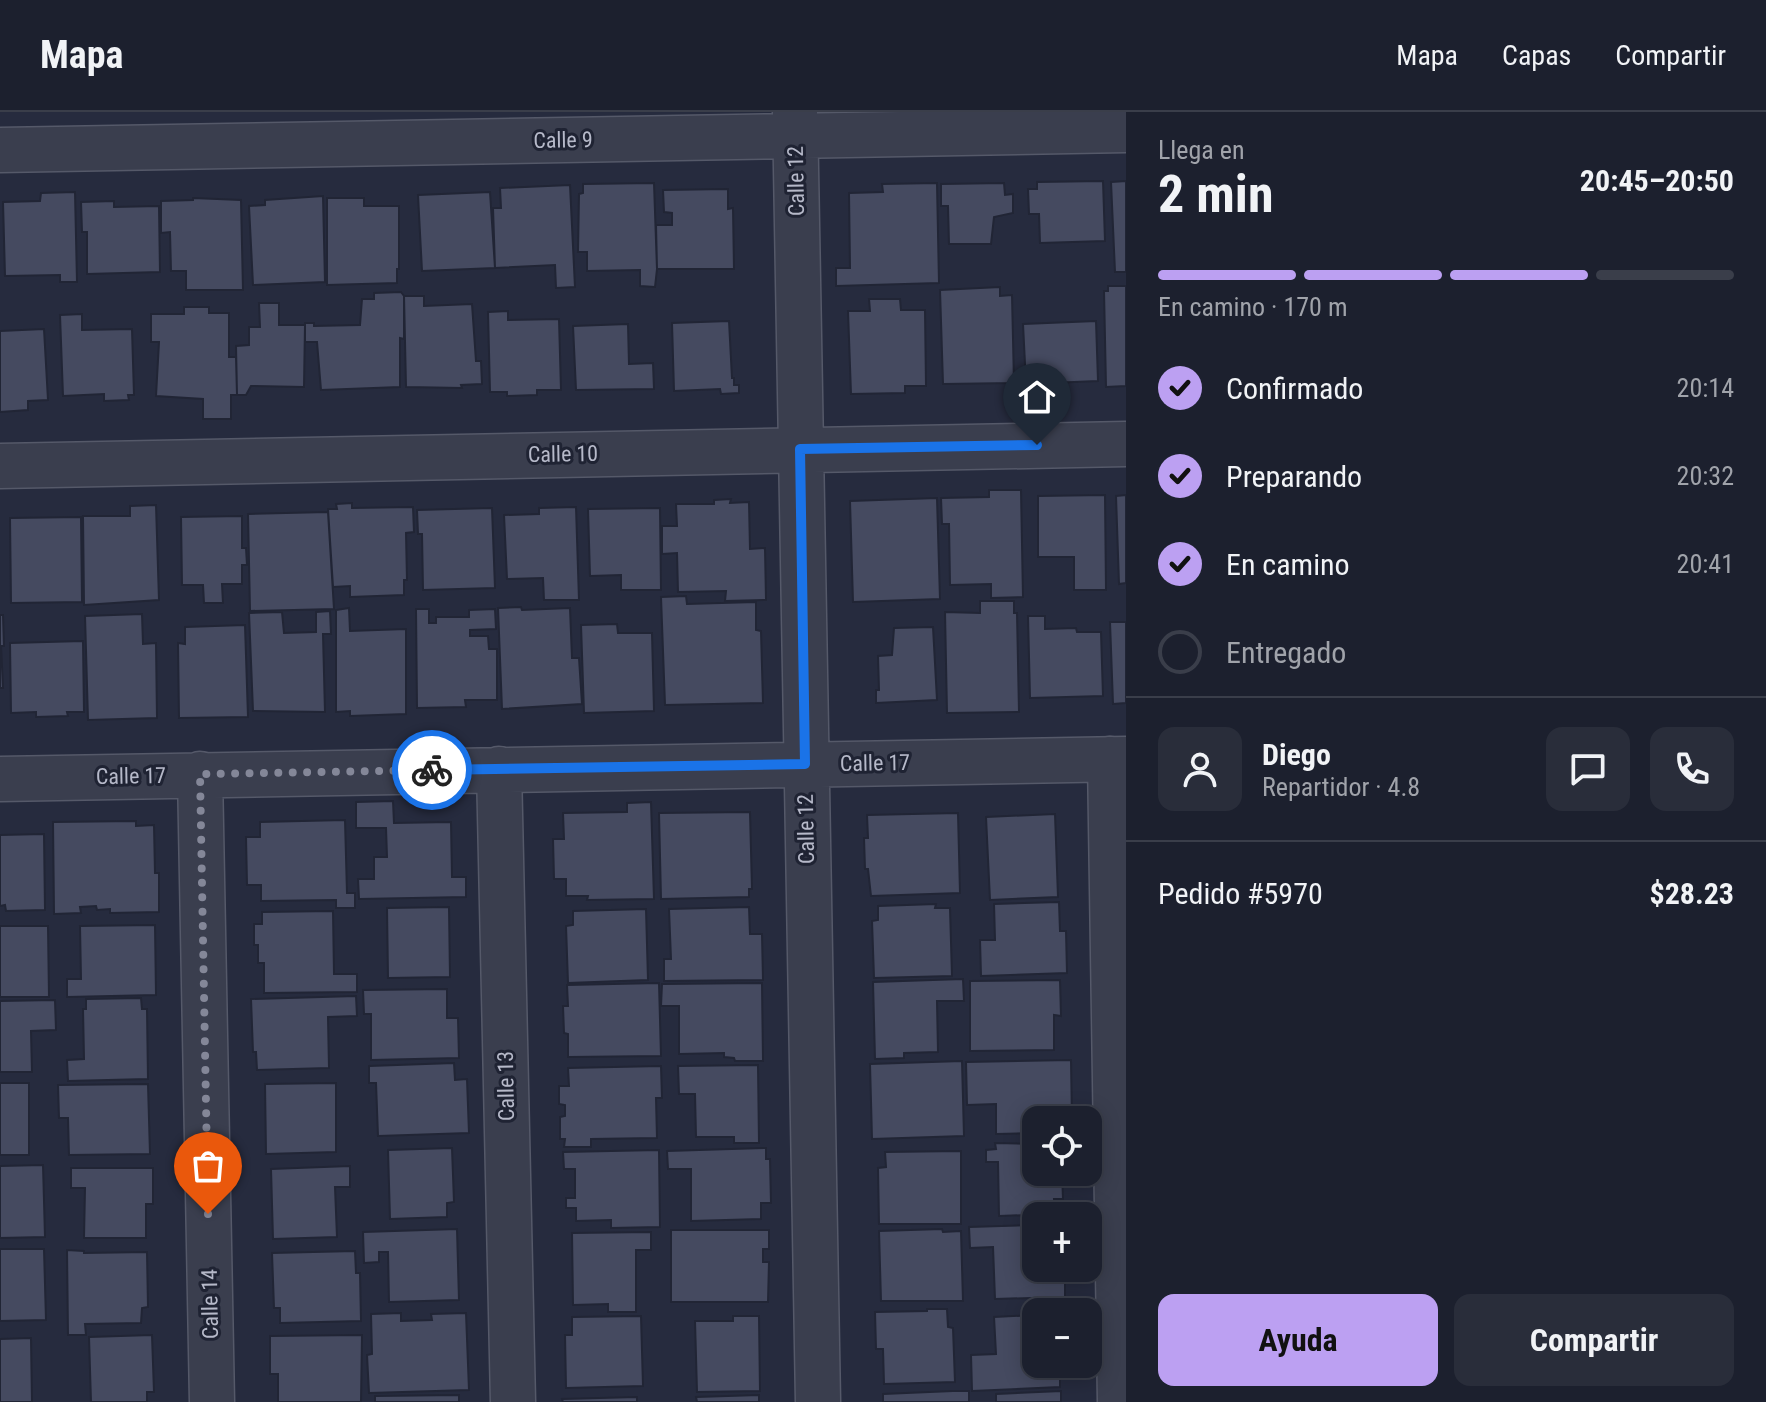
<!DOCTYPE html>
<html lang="es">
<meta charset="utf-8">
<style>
:root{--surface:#1c202e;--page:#292d3a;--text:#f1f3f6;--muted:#a0a3aa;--line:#3a3e4a;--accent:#bca0f2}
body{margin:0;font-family:"Roboto Condensed",sans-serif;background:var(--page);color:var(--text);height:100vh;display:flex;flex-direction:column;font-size:30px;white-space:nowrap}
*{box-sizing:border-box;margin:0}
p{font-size:26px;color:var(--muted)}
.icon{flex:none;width:44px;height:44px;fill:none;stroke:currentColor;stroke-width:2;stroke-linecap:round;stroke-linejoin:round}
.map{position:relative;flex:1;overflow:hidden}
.panel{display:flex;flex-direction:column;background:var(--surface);width:640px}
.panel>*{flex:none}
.fabs{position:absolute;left:1022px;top:994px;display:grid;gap:16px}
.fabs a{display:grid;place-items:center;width:80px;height:80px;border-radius:16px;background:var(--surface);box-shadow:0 4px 20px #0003,0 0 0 2px var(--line);font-size:40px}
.pin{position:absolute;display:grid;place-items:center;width:68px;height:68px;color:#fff;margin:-82px -34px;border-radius:50% 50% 50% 0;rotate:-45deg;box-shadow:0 0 8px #0007}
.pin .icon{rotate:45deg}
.courier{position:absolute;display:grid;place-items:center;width:80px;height:80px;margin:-40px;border:6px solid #1a73e8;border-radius:50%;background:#fff;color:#222;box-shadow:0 2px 10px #0007}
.summary em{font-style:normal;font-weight:700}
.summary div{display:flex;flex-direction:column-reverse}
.summary{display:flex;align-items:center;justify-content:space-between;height:136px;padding:0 32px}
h1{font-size:52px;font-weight:700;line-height:60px}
.bar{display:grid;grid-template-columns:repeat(4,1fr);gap:12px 8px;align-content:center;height:96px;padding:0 32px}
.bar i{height:10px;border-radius:6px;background:var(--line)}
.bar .current{background:var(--accent)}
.bar p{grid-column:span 4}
.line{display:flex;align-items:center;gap:20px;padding:0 32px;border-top:2px solid var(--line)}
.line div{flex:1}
.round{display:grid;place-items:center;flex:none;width:84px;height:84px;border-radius:16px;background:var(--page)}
ol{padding:0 32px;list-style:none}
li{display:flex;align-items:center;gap:24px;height:88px}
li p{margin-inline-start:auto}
li .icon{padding:8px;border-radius:50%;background:var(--accent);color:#111;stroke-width:4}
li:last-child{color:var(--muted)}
li i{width:44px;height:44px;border:4px solid var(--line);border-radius:50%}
.button{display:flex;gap:16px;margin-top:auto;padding:16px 32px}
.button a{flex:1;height:92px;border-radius:16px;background:var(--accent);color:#111;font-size:32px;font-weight:700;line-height:92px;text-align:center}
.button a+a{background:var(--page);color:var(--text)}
header{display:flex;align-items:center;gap:48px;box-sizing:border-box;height:112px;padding:0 40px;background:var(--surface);border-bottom:2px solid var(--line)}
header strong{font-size:38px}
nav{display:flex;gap:44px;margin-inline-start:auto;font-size:28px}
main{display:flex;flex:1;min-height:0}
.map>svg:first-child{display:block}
</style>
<header>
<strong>Mapa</strong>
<nav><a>Mapa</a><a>Capas</a><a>Compartir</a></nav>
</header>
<main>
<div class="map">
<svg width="1126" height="1290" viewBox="0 0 1126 1290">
<rect width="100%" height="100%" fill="#262b3e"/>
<!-- building -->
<path fill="#454a60" stroke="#212535" stroke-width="2" d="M1103,69L1105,129L1040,131L1039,102H1029L1028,77H1037V70Z
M1126,69V160H1115L1111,70Z
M654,71L657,157L655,175L640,174V158L587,159V140H578L579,82L583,81V72Z
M937,71L939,171L836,174V156H850L849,81L883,80L882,72Z
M1004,71L1005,83L1013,82V101L994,105L991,132H949L948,94H941V72Z
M570,73L575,175L556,176L555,153L495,156L493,96H501L500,76Z
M728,77V97L733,96L734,157H657L656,113H672V101L664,100L663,78Z
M75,80L77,170H60V163L5,164L3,90L40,89L41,81Z
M490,80L495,156L422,159L418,83Z
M323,84L325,170L253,173L249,94L265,93V88Z
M193,86L241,88L243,178H186V159H171L170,120L161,121V89L193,88Z
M327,86H364V94H399V157H397V171L327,173Z
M114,89V95L159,94L160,160L87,162V120H82L81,90Z
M1108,174H1126V274L1106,275L1104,179H1108Z
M1000,175V184L1012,183L1014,271L943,272L940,178Z
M401,180L404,184V227L400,226V275L321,278L317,230H305V211H314V214L360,213L362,187H374V181Z
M404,184H424V194L472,192L476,249H481L482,272L461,273L462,276L406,275Z
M869,187H900L901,198H925L926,274H905V281L851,282L848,199H870Z
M259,191H279V213H305L304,275L251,274L246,283H237L236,234L249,233V215H260Z
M184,195H209V201H229V245H236L237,283H231V307H203V287L156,284L159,230H151V202H184Z
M508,199V208L559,207L561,278H537V283L507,284V280H490L488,200Z
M82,202V218L132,217L134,283H128L129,288L104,289V282L63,284L60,203Z
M729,209L732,266H734V273H739V281L721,282L720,277L674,279L672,211Z
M1096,209L1098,269L1026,272L1023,212Z
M628,212L629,252L653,251L654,277L576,278L573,214Z
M44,217L48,288L28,289V298L0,300V219Z
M989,378H1021L1023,485L991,486V472L950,473L949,412H942L941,386L989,385Z
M1105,383L1106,478H1074V445H1038V384Z
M1126,383V471L1119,472L1116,384Z
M937,386L940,487L853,490L850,389Z
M731,387L730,391L749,390L750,437L765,436L766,488L725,489L726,479L678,480L677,441L662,442V414H677L676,392H714V388Z
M352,391V396L413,395L414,420L406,421L407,468H404V483L350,485V474L333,475L328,397H337L336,392Z
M156,393L159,488L84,493L83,404H130V394Z
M576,395L579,488H544L543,466L507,467L504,403L539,402V396Z
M492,396L495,476L423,478L422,422H418L417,398Z
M660,396L661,478H621V463L590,464L588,397Z
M328,400L334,497L250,499L248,402Z
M242,404V436H246L247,453H242V472H222L223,491H204L203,473H182L181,405Z
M81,405L82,490L11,491L10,406Z
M686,484L687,492L756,490V518L761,519L763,591L665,593L661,485Z
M980,489H1014V501H1017L1019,600L947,601L945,500L980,501Z
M521,495L522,498L570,496L572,546H579L582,592L502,597L498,496Z
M349,496L350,519L406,517V602L350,604V599L336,600V498Z
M416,497H429V511H436V505H469V498L495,497L496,517L470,518V524H488L489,537H497V588H465L466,595L417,596Z
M330,499L331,522H323L325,600L253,599L249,501L282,500L284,521L316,520V500Z
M142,502L143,532L156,531L157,606L88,608L85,504Z
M0,503H3L4,534H1L3,576H0Z
M1028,504H1045V517L1076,516L1077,520H1101L1103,584L1030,586Z
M1110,510H1126V591L1113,592Z
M617,512L618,521H652L654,599L584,601L581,513Z
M245,513L248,605L179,606L178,531L185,532V515Z
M933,515L937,588L876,591V578H879L878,544L892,543L894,516Z
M83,529L84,600H67L68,604L36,605V600L11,601L10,531Z
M393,689L394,711L451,710L452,765H466V785L359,787L358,767H374V745H387L386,716H356V690Z
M651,690L654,787L587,788L588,784H566V767H554L553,727H564L563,701L627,700V691Z
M750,700L752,777H749V785L661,787L659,701Z
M958,701L960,781L871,784L868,757H865L864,726H868L867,703Z
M1055,702L1058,785L990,788L986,705Z
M345,708L347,781H355V796H336V788L261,789V773H247L246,725H260V710Z
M136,709V714L154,713L155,761H159V800L110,801V797L97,798L96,794L80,795L81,801L54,802L53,710Z
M44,722L45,798L6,799L5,793L0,794V723Z
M1059,790L1060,819H1066L1067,861L981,864L980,828H995L994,792Z
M936,792L935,796H950L952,864L874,866L872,809L878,808V794Z
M449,795L450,865L388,866L387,796Z
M749,795L750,822H762L763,868L664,869V847H671L669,797Z
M646,797L648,868L568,871L566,814L573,813V799Z
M333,799L334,862H357V880L264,881V851H258V833H254V812H262V800Z
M155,813L156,883L67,885V867H81L80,814Z
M0,814H48L49,885H0Z
M963,867L964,889H937L938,940L904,941V946L875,947L873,870Z
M1060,868L1061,904L1054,903V938L970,939V869Z
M659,871L661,944L568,945V922L564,921L563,894H568L567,873Z
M762,871L763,949H735L734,946L724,945V941L679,942V894H661L662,872Z
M447,877V906H458L459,946L371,948V902H364L363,878Z
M356,884L357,904L328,905L329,956L257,958L256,940H253L251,887Z
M141,886L142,897H147L148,967L68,969L67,948L84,947L83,897H86V887Z
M55,888L56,918L31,919L32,960H0V889Z
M1071,948L1072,1008H1036V1029L1035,1021L996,1022V992L967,993L966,950Z
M962,949L964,1024L872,1027L870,952Z
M454,951L455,968L467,967L469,1021L378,1024L376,971H369V954Z
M758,953L759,1031H734V1025H696L695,982H679L678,954Z
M661,954L662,986H656L657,1026L591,1027V1035H564L565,1027H560V1005L565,1004V993L559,992V974H569L568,956Z
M0,971H29V1043H0Z
M336,971V1040L266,1042L265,972Z
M148,972L150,1042L69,1043L68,1006H59L58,973Z
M995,1031L1036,1032V1060H1062L1063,1087H1054L1055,1102L999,1104L998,1050H986V1038L996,1037Z
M452,1036L454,1090L447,1091V1105L390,1107L388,1038Z
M766,1036V1047H770L771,1091H761V1107L691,1109V1057H668L667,1039Z
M659,1038L660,1115L611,1116V1108L576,1109V1096H566V1086H575V1057H564L563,1040Z
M961,1039V1112H879L878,1056L886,1055L885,1040Z
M43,1053L45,1125L0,1126V1054Z
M350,1054V1075H335L337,1125L273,1127L271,1057Z
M71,1056H153V1092H146V1126H84L85,1076H71Z
M1036,1113V1156H1071V1161H1065V1185L995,1187L993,1135L970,1136L969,1115Z
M457,1117L459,1188L389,1190L388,1140H379V1150L364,1151L363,1120Z
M942,1117L943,1120L961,1119L963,1189H881L879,1119Z
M671,1118H769V1137H763V1150H769L768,1190H671Z
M651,1120V1138H636V1200H608V1192L573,1193L572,1121Z
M0,1137H44L46,1208L0,1209Z
M67,1138L84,1139V1141L147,1140L148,1195L142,1196L141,1211L85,1212L86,1223H68Z
M355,1139L356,1161H360L361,1209L280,1211V1196H274L272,1141Z
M927,1197H947L948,1215L953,1216L955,1270L884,1272L883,1237H876L875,1200L927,1199Z
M401,1201V1209L432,1208L431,1202L466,1201L469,1278L369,1281L367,1243L372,1242L371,1202Z
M1036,1203V1252H1074V1260H1060V1275L972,1279L971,1243L996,1242L994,1205Z
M641,1204L643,1274L566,1276L565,1223H572V1205Z
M733,1204H759L760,1279L697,1280L695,1209H733Z
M152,1223L154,1280H147V1290H91L89,1225Z
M362,1223L361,1290H278V1262H270V1224Z
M31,1226L32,1290H0V1227Z
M953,1279H969V1290H883V1282Z
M1061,1279V1290H996V1282Z
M459,1283V1290H375V1284Z
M759,1283V1290H697L696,1285Z
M637,1285V1290H563L562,1287Z"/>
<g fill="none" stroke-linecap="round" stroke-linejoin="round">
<defs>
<path id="minor" d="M795,0L818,1290
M0,38L1126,18
M0,354L1126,332
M1110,647L1120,1290
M499,657L513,1290
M200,662L212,1290
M0,667L1126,647"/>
</defs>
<!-- minor casing -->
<use href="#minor" stroke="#555969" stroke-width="47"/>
<!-- minor -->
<use href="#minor" stroke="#3a3e4e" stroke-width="44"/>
</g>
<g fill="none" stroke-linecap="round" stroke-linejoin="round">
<!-- done -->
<path stroke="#848798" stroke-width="8" stroke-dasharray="0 14.4" d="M208,1102L200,662L432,658"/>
<!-- route -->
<path stroke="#1a73e8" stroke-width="10" d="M432,658L805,652L800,337L1037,333"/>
</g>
<g text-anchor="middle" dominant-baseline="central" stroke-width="6" stroke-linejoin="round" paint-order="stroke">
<!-- street labels -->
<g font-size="22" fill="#b6b9c9" stroke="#1f2333">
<text transform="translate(563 28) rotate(-1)">Calle 9</text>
<text transform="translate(796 69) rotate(-91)">Calle 12</text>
<text transform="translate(563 342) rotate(-1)">Calle 10</text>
<text transform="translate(875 651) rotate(-1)">Calle 17</text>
<text transform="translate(131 664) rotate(-1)">Calle 17</text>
<text transform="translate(806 717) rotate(-91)">Calle 12</text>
<text transform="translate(506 974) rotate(-91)">Calle 13</text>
<text transform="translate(210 1192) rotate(-91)">Calle 14</text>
</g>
</g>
</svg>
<div class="fabs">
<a><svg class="icon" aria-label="locate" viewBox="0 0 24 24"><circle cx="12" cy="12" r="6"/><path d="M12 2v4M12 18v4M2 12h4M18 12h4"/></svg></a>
<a>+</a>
<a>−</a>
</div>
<div class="pin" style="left:208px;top:1102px;background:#ea580c"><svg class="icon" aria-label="bag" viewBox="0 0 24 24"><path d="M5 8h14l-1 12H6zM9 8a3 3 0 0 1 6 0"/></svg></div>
<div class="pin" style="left:1037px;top:333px;background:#1f2937"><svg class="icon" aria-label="home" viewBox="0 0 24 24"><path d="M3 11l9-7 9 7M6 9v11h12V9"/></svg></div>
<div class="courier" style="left:432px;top:658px"><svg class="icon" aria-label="bike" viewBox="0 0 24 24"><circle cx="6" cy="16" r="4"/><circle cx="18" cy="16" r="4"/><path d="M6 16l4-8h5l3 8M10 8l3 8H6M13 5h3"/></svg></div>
</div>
<section class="panel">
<div class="summary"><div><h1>2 min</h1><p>Llega en</p></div><em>20:45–20:50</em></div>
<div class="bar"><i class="current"></i><i class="current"></i><i class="current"></i><i></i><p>En camino · 170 m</p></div>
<ol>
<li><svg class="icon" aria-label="check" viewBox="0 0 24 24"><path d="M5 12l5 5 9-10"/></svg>Confirmado<p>20:14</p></li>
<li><svg class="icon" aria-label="check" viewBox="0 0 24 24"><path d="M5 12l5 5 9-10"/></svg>Preparando<p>20:32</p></li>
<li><svg class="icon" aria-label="check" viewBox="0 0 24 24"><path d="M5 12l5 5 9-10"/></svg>En camino<p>20:41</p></li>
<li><i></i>Entregado</li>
</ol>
<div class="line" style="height:144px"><a class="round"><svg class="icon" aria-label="person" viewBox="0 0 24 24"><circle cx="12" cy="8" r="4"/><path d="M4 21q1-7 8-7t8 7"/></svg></a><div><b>Diego</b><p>Repartidor · 4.8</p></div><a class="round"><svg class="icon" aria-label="chat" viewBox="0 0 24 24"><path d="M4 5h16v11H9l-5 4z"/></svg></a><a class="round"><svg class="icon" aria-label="phone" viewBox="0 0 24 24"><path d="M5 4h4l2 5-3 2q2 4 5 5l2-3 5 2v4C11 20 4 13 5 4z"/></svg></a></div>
<div class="line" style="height:104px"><div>Pedido #5970</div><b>$28.23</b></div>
<div class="button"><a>Ayuda</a><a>Compartir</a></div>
</section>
</main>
